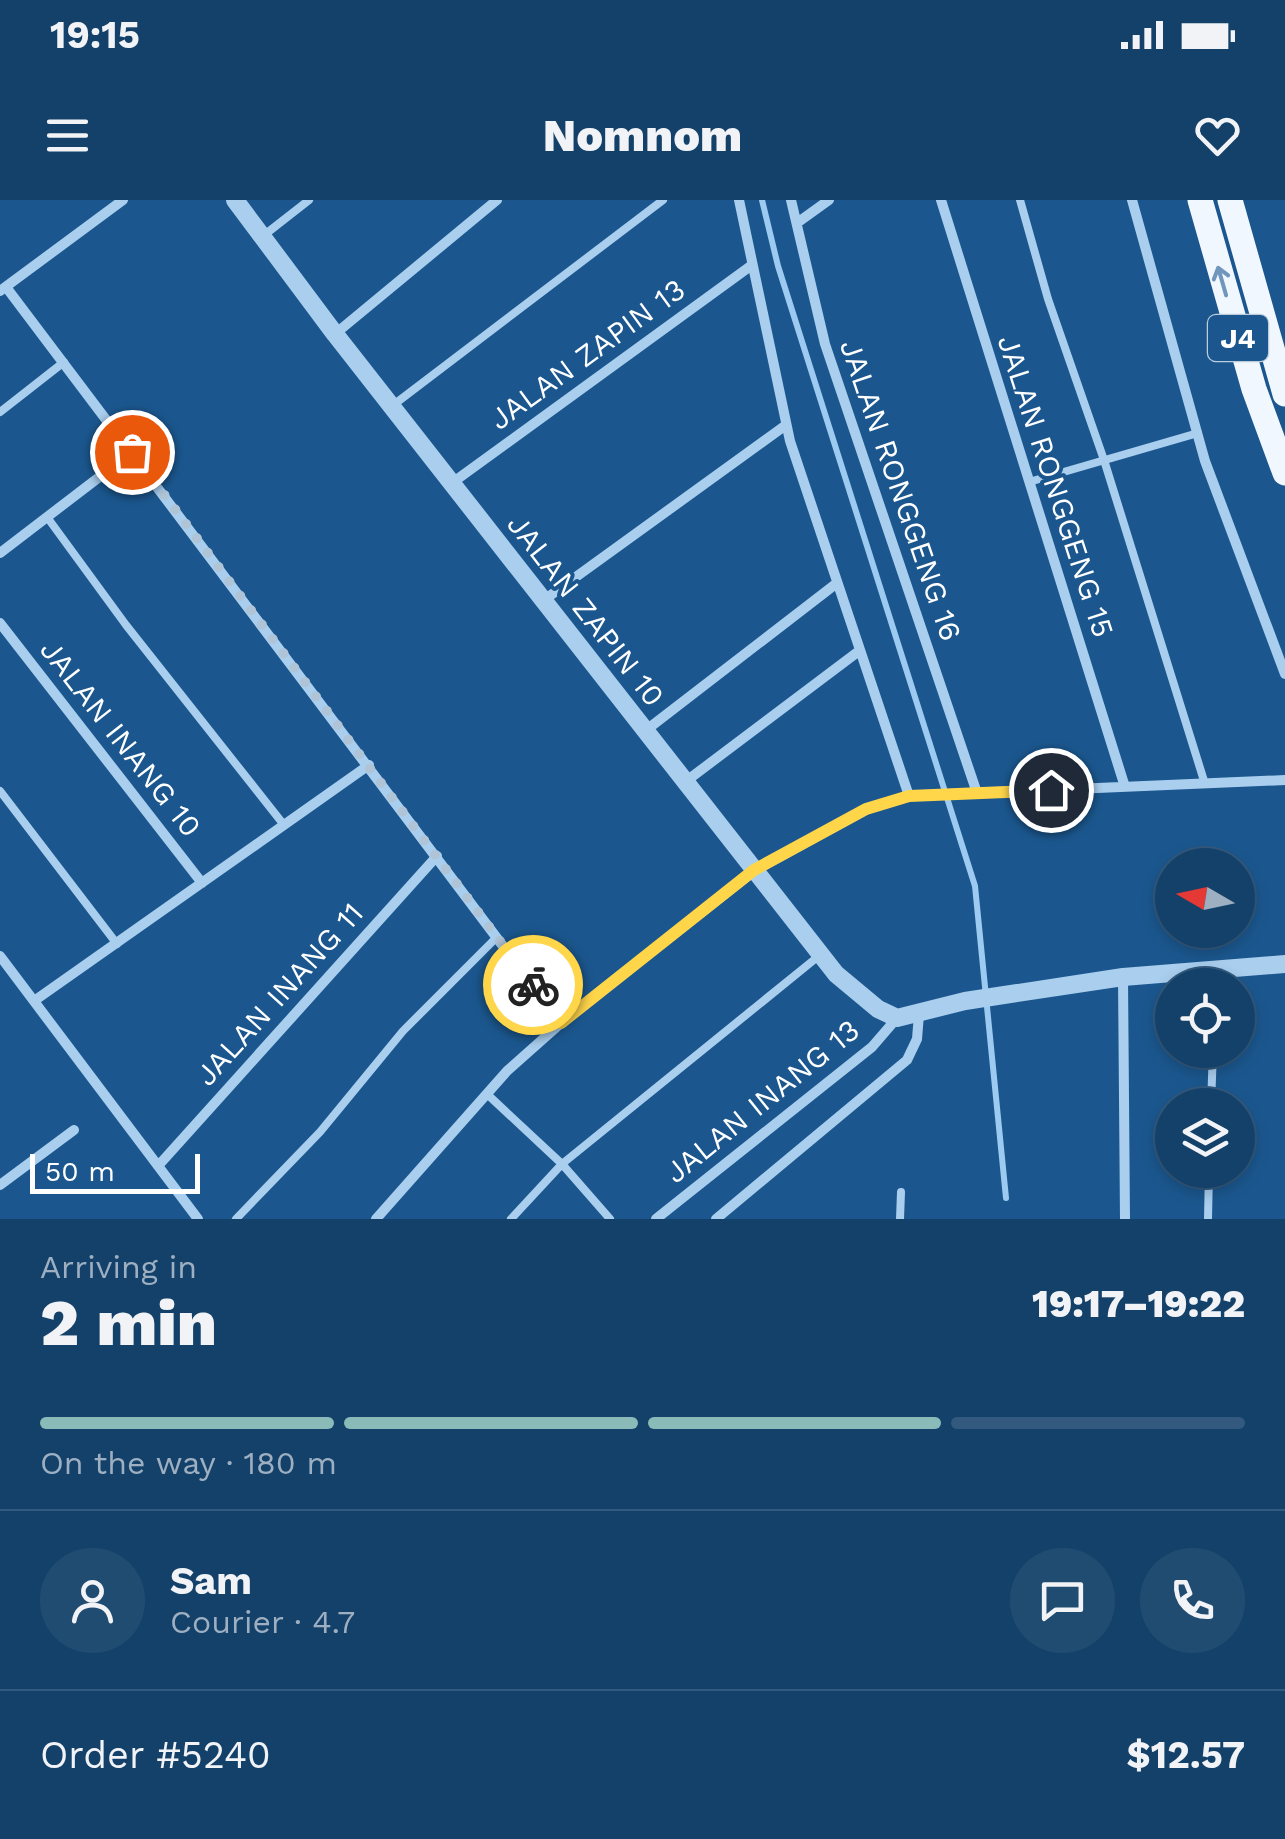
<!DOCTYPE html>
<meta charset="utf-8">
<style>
:root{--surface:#14416a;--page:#214c72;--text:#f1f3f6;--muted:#9dafc1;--line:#335a7e;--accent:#8bbbb9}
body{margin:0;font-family:"Work Sans",sans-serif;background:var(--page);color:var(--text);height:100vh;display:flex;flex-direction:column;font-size:38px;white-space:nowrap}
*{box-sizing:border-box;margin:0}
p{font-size:32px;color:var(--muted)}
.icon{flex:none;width:55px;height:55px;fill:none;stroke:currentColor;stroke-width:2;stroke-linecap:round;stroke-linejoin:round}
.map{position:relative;height:1019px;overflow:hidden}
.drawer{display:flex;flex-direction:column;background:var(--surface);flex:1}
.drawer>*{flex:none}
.needle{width:65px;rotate:279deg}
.fabs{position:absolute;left:1155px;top:648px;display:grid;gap:20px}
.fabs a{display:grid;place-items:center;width:100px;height:100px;border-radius:50%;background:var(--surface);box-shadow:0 5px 15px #0003,0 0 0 2px var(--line);font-size:50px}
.scale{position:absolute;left:30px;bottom:25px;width:170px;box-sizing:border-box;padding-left:10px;border:5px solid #fff;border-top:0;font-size:28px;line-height:35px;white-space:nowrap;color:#fff;-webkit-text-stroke:8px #1b578e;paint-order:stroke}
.pin{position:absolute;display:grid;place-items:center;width:85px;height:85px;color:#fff;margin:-42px;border:5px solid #fff;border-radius:50%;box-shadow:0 2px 10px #0007}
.courier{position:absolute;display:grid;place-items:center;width:100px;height:100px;margin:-50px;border:8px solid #ffd54a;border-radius:50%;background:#fff;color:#222;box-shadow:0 2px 12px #0007}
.summary em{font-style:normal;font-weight:800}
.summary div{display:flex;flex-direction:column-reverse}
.summary{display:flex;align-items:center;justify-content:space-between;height:170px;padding:0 40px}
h1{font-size:65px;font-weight:800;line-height:75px}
.bar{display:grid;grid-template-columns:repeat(4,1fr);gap:15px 10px;align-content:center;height:120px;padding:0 40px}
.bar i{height:12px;border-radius:8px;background:var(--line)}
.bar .active{background:var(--accent)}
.bar p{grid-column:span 4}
.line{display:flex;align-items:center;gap:25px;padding:0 40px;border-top:2px solid var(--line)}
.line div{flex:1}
.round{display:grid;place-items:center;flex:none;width:105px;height:105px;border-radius:52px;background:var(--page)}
.status{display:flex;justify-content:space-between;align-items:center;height:70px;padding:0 50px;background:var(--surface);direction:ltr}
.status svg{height:28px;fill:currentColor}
header{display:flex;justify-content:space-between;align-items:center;height:130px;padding:0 40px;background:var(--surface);font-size:45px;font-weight:800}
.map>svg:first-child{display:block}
</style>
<div class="status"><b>19:15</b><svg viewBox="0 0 49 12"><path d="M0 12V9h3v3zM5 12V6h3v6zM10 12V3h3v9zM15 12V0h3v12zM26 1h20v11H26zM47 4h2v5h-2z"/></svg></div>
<header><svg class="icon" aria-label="menu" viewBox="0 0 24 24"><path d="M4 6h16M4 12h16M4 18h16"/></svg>Nomnom<svg class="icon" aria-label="heart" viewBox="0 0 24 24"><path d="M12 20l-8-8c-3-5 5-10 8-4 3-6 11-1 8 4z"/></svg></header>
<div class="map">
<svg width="1285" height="1019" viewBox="0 0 1285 1019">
<rect width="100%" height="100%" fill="#1b578e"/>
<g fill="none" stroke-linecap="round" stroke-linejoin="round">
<!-- stream -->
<path stroke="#9ccaf0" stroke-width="6" d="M762,0L778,66L975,686L1006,998"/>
<!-- service -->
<path stroke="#a9ceee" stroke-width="8" d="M1020,0L1048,99L1104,260L1205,584
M263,36L309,0
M392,206L663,0
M0,212L64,162
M1029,282L1198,233
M47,317L126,425L284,625
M0,591L117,744
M487,894L562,964L610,1019
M1211,905L1213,850
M236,1019L320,932L403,831L497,737
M511,1019L562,964L820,755
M900,1019L901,992
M1208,1019L1209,970"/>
<!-- minor -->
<path stroke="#a9ceee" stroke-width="10" d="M739,0L790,241L909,596
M791,0L825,144L977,593
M941,0L1125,587
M1132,0L1205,261L1285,474
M797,23L829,0
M6,87L561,823
M0,91L123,0
M335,134L497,0
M452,283L752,65
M0,353L132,252
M544,400L786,225
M0,423L202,683
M645,531L837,383
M685,582L859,451
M0,756L198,1019
M1123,777L1125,1019
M34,801L369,565
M158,966L437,656
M0,985L74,930
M376,1019L507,871L561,823L754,671L867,609L909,596L1285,580
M656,1019L872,847L897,818
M716,1019L907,860L917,839L919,814"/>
<!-- tertiary -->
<path stroke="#a9ceee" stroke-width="18" d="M235,0L335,134L836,774L878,809L897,818L965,801L1123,777L1285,764"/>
<!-- primary -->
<path stroke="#f0f7ff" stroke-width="25" d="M1200,0L1254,189L1285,273
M1230,0L1285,194"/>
</g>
<!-- one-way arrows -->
<defs><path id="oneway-shaft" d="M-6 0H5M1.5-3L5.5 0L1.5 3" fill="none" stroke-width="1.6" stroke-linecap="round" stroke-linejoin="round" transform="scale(2.5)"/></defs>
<use stroke="#7097bb" href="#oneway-shaft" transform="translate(1222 81) rotate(-106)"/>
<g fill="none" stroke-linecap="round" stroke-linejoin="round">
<!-- done -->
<path stroke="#afc4d7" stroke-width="10" stroke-dasharray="0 18" d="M132,252L533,785"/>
<!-- route -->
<path stroke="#ffd54a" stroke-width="12" d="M533,785L561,823L754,670L866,609L909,596L1051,590"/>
</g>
<g text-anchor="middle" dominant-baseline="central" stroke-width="8" stroke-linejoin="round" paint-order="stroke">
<!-- shield labels -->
<rect fill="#1b578e" stroke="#bbcddd" stroke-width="2.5" x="1208" y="115" width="60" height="46" rx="8"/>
<g font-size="28" font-weight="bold" fill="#fff">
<text x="1238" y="138">J4</text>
</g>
<!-- street labels -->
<g font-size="30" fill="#fff" stroke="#1b578e">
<text transform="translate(587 154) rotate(-36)">JALAN ZAPIN 13</text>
<text transform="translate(1056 286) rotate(72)">JALAN RONGGENG 15</text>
<text transform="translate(901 290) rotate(71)">JALAN RONGGENG 16</text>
<text transform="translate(586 410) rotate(52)">JALAN ZAPIN 10</text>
<text transform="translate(121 538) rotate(52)">JALAN INANG 10</text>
<text transform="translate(279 794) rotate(-48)">JALAN INANG 11</text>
<text transform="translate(762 901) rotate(-39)">JALAN INANG 13</text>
</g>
</g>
</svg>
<div class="fabs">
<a><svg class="needle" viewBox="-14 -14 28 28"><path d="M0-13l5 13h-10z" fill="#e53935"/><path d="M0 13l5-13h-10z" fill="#9dafc1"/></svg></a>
<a><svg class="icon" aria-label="locate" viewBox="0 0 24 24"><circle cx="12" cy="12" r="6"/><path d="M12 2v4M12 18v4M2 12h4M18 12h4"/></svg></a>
<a><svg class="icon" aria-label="layers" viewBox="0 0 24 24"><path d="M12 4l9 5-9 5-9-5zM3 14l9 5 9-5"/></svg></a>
</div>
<div class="scale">50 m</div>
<div class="pin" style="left:132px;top:252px;background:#ea580c"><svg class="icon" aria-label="bag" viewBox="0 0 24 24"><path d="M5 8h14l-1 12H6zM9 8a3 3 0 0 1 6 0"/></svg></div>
<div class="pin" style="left:1051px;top:590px;background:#1f2937"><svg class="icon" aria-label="home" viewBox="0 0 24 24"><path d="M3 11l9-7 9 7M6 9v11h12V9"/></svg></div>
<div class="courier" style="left:533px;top:785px"><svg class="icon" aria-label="bike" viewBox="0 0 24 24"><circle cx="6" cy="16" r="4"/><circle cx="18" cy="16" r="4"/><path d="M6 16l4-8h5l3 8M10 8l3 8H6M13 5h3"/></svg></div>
</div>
<section class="drawer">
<div class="summary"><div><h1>2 min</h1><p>Arriving in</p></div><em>19:17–19:22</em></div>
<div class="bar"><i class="active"></i><i class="active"></i><i class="active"></i><i></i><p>On the way · 180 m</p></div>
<div class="line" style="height:180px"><a class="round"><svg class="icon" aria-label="person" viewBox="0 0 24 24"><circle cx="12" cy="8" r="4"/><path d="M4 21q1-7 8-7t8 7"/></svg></a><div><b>Sam</b><p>Courier · 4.7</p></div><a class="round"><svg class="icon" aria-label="chat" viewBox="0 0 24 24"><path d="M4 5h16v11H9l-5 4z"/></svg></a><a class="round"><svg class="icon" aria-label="phone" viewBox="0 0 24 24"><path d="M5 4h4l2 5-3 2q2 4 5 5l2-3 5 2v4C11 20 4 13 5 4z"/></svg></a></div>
<div class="line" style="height:130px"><div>Order #5240</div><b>$12.57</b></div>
</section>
